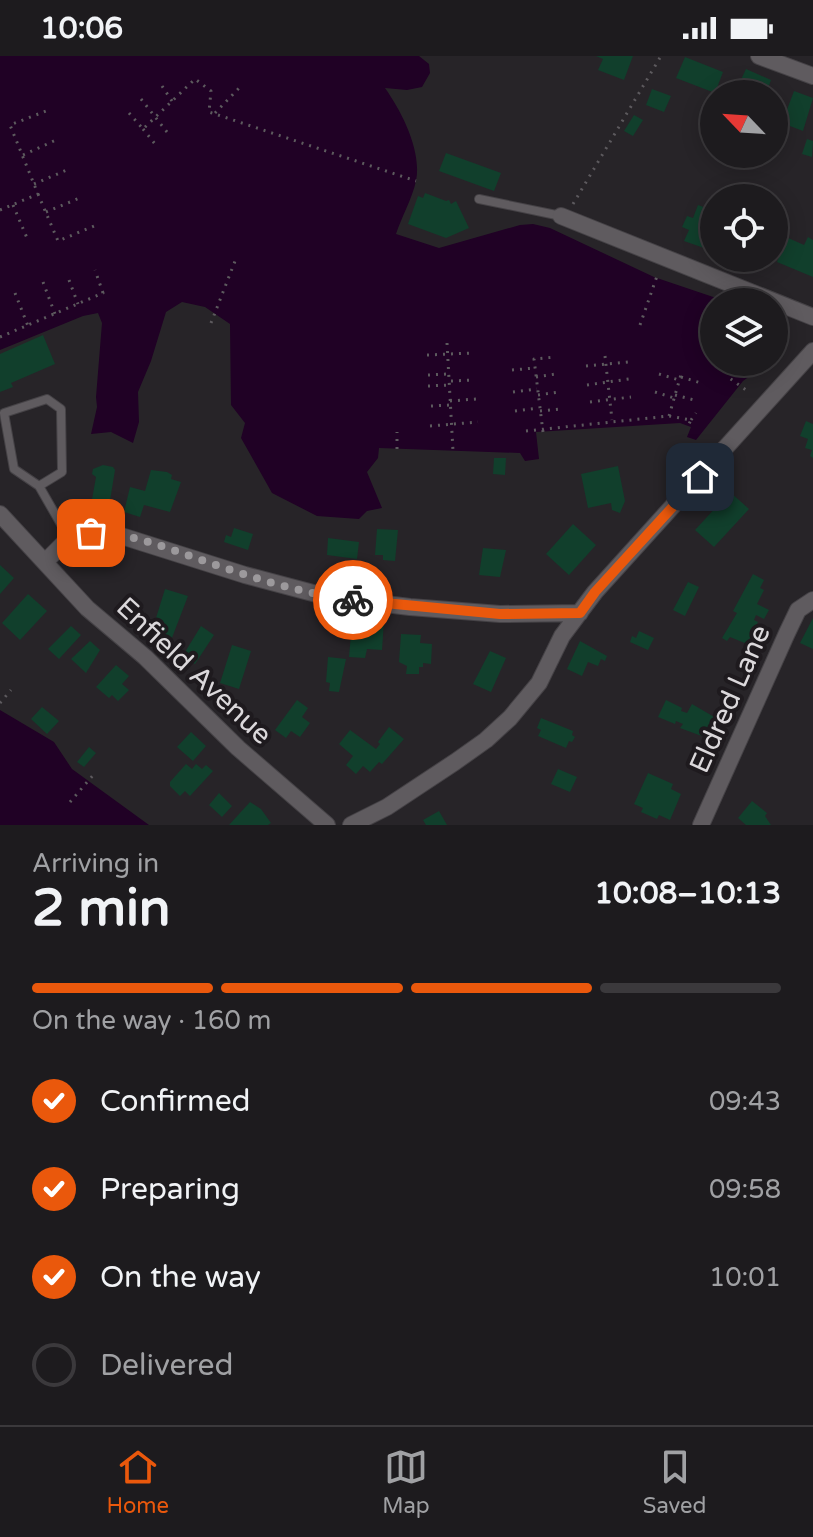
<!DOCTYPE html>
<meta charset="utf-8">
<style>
:root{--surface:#1d1b1e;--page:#252427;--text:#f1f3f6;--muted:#a0a1a4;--line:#3b393c;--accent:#ea580c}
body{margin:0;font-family:"Varela Round",sans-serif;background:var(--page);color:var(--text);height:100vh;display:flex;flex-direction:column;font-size:30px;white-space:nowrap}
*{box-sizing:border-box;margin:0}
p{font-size:26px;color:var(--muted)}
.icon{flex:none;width:44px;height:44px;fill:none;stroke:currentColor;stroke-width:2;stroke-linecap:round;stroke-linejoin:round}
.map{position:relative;height:769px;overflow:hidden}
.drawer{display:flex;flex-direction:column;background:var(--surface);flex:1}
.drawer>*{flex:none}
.needle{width:52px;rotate:295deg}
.tools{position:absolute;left:700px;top:24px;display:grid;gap:16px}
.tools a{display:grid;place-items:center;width:88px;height:88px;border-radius:50%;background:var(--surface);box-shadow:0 4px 20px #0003,0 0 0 2px var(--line);font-size:40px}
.pin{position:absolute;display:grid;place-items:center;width:68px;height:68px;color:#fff;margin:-34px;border-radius:16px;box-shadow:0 4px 12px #0006}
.courier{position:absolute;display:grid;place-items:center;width:80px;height:80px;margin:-40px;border:6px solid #ea580c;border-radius:50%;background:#fff;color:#222;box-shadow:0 2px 10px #0007}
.head em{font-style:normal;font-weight:800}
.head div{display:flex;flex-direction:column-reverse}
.head{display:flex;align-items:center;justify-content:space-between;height:136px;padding:0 32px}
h1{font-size:52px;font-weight:800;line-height:60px}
.bar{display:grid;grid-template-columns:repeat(4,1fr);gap:12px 8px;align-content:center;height:96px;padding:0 32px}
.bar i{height:10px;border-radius:6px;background:var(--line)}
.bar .active{background:var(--accent)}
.bar p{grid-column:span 4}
ol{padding:0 32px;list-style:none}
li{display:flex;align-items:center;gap:24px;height:88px}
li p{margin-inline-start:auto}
li .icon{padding:8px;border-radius:50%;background:var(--accent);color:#fff;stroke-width:4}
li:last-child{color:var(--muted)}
li i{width:44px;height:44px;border:4px solid var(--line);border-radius:50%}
.status{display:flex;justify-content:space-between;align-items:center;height:56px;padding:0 40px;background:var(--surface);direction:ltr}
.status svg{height:22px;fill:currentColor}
.menu{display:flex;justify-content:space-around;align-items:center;height:112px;border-top:2px solid var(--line);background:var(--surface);font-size:22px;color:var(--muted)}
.menu a{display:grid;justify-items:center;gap:4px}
.menu .active{color:var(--accent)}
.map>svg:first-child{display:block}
</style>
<div class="status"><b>10:06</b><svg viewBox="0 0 49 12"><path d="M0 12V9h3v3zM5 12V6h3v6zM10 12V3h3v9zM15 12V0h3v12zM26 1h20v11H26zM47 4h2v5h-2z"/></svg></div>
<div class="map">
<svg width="813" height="769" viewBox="0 0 813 769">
<rect width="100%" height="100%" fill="#272428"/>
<!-- water -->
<path fill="#200125" d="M0,0H419L429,8L430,17L422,31L407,34L385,32C402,56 422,95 416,125C412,143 402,160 396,178L439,192L520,169L533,168L550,172L654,221L728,246H714V306H769L743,325L696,384L687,381L691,371L680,367L536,376L539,403L525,405L520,397L379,392L378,402L367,416L382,452L367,455L359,463L317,460L272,437L241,382L245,367L231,349L230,268L205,251L182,246L166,256L151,305L138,336L139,366L133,387L111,376L91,378L97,351L96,341L102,267L98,257L83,260L0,294Z
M0,654L54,686L72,713L149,769H0Z"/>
<!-- building -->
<path fill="#113f2c" d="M596,0H633L624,24L598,14L603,3Z
M685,1L723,16L715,37L676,22Z
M746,13L771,24L766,38H738L741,31L738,30Z
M652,33L671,40L664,56L646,49Z
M794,35L813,42L803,75L782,67Z
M634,59L643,64L633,80L624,75Z
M807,83L813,85L812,101L802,98Z
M446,97L501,117L494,135L439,115Z
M425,137L446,145L449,144L451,148L456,145L469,172L446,182L408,168L418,140L423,142Z
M698,149L714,155V166L704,192L684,185L689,174L682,171L687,160L693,162Z
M786,181L804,189L808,181L813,184V221L777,206Z
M43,279L55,308L11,327L13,331L0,336V298Z
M806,365L813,368V402L810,400L812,394L805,392L808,383L800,380Z
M494,402H506L505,419L493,418Z
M103,409L113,411L115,414L109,451L91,449L96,421L92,418L93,413Z
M618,410L625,445L620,457L612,454L611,447L588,452L581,418Z
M151,414L167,416L172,419L171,423L181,426L170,456L144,449L140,461L124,456L130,431L145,435Z
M730,436L749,453L714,491L695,474Z
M573,468L596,489L569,519L546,498Z
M234,472L253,478L248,494L224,486L226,479L231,481Z
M377,473L398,474L395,505L383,504V499H375Z
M328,482L359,486L357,503L327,499Z
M483,492L506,494L500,521L479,519Z
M0,509L14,522L0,538Z
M753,518L764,524L760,532L764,534L757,548L769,554L764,563L756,559L754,564L758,566L747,588L730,581L727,585L722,582L737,557L733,555Z
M688,526L699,531L685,560L673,554Z
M165,533L188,540L170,587L154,581L160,563L156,562Z
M28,538L47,555L20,584L2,567Z
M813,562V593L800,587Z
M366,564L384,565L382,594L367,593L365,602L349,601L351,578L365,579Z
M71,570L81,579L59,603L48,593Z
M201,570L214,579L195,608L186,602L189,599L185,596Z
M639,575L654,582L648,594L630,586L632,580L636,582Z
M401,578L421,579L420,587L432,588L431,608L423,607V611H419V618H406L407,610L399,606Z
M90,585L100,594L86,617L71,603Z
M580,585L607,600L605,605L601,603L598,610L588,606L582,620L567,613Z
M232,589L251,595L239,633L220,627Z
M490,595L506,602L491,636L473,628Z
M328,601L346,603L339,636L329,635L330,627L326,626Z
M116,609L129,620L122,628L129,634L118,645L112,639L109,642L96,631Z
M297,644L308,652L302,661L310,667L300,681L291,675L286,682L275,674Z
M666,644L682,652L681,655L687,657L692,648L716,662L707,682L680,672L683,668L676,665L675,668L658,661Z
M42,651L59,665L47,678L31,663Z
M541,662L573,675L572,679L575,681L572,686L569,685L566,692L538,680L541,674L537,672Z
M389,671L404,683L382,708L379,706L370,716L363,710L356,718L346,709L353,700L339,688L350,674L376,693L380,688L378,686Z
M191,676L206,690L193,705L177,691Z
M89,691L96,697L84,711L77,706Z
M186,708L192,713L196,708L202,713L206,709L213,715L190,740L185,735L180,740L170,730V726Z
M558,713L577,721L570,736L551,728Z
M648,717L673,728L671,733L681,738L670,764L659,759L657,763L641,756L643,752L634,748Z
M219,737L232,750L222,761L209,749Z
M752,745L767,757L765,760L771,769H746L738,762Z
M250,746L261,753L271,767L268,769H229Z
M439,755L447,769H426L423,764Z"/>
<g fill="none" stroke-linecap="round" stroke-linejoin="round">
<defs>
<path id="service" d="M479,143L561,160
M39,430L14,413L4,357L47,343L61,353L62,416L39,430L70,484"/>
<path id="minor" d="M759,0L813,20
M561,160L813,261
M0,458L87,552L145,601L238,692L327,769
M46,505L63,488L81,479L112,477L245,519L328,541L410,551L500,558L580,557
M351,769L387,751L455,706L486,684L510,662L539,627L562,580L595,536L813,295
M701,769L787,577L798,554L813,544"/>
</defs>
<!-- service casing -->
<use href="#service" stroke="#454246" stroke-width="10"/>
<!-- minor casing -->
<use href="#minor" stroke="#454246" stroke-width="18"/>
<!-- path -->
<path stroke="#5d5a5e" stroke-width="3" stroke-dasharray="2 6" stroke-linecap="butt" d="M162,30L172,45
M141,43L167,76
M129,57L143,73L195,23L211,35L209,56L416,125
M215,57L242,29
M143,73L155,88
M23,99L56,84
M34,128L69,113
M38,138L58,185L94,170
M573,148L661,0
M13,149L27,182
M0,154L38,138L10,69L46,55
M46,156L82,141
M69,224L78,248
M43,226L55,258
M15,237L28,270
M211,267L237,200
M640,269L657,220
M0,281L103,237L95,214
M447,287L453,395
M427,299L473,297
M708,299L714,302
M605,300L612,364
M722,306L731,311L728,321L746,334
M586,310L628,306
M512,314L535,312
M659,318L679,324
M428,319L448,318
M536,321L556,318
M681,321L701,327
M451,325L475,324
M587,329L629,323
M428,330L449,329
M513,336L537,333
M655,336L674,342
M538,339L559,336
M675,339L694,344
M450,345L476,343
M590,346L631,341
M431,350L450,349
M515,355L539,352
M540,355L561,353
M669,360L682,315
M691,364L696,357
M430,370L478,366
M526,375L669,360L691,364L688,370
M543,376L534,303L555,301
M397,393V376
M0,647L11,634
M70,746L95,717"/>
<!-- service -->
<use href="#service" stroke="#5f5b5f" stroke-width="8"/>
<!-- minor -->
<use href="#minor" stroke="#5f5b5f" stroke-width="16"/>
</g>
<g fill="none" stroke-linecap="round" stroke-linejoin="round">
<!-- done -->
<path stroke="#9c999c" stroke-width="8" stroke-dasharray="0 14.4" d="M91,477C132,476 171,494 210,507C257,523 304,538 353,544"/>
<!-- route -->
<path stroke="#ea580c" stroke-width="10" d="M353,544L500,558L580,557L595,536L700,421"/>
</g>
<g text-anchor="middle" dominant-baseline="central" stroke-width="8" stroke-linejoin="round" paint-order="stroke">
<!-- street labels -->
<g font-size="28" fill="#dbd8db" stroke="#1e1a1e">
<text transform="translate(194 615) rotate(43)">Enfield Avenue</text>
<text transform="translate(730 643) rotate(-66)">Eldred Lane</text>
</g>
</g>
</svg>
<div class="tools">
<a><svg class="needle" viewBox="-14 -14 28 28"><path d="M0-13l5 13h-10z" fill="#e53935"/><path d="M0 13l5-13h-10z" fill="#a0a1a4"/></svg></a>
<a><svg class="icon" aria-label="locate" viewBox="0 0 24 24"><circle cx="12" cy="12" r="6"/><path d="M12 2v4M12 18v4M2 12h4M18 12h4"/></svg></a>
<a><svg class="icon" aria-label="layers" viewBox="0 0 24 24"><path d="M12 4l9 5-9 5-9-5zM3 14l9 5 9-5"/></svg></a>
</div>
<div class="pin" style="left:91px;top:477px;background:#ea580c"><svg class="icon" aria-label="bag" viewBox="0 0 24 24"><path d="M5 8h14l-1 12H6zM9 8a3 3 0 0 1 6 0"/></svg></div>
<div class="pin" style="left:700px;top:421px;background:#1f2937"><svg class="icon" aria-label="home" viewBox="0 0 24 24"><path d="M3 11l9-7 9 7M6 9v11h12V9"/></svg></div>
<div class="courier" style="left:353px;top:544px"><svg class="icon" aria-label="bike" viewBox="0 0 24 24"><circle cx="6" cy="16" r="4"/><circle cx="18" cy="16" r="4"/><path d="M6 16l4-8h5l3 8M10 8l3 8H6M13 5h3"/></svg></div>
</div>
<section class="drawer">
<div class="head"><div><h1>2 min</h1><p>Arriving in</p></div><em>10:08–10:13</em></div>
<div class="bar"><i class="active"></i><i class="active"></i><i class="active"></i><i></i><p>On the way · 160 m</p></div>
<ol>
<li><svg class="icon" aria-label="check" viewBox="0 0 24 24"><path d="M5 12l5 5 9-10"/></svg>Confirmed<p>09:43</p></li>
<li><svg class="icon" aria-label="check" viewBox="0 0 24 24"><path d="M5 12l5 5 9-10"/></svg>Preparing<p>09:58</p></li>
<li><svg class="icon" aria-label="check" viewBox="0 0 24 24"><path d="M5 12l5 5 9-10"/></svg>On the way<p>10:01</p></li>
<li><i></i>Delivered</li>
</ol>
</section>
<nav class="menu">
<a class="active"><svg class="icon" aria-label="home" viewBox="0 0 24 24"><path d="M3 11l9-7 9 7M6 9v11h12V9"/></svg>Home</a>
<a><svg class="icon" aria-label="map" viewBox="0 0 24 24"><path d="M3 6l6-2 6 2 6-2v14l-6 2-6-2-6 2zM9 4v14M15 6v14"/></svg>Map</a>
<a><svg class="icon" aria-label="saved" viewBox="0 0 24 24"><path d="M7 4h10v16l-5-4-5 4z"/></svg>Saved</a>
</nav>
